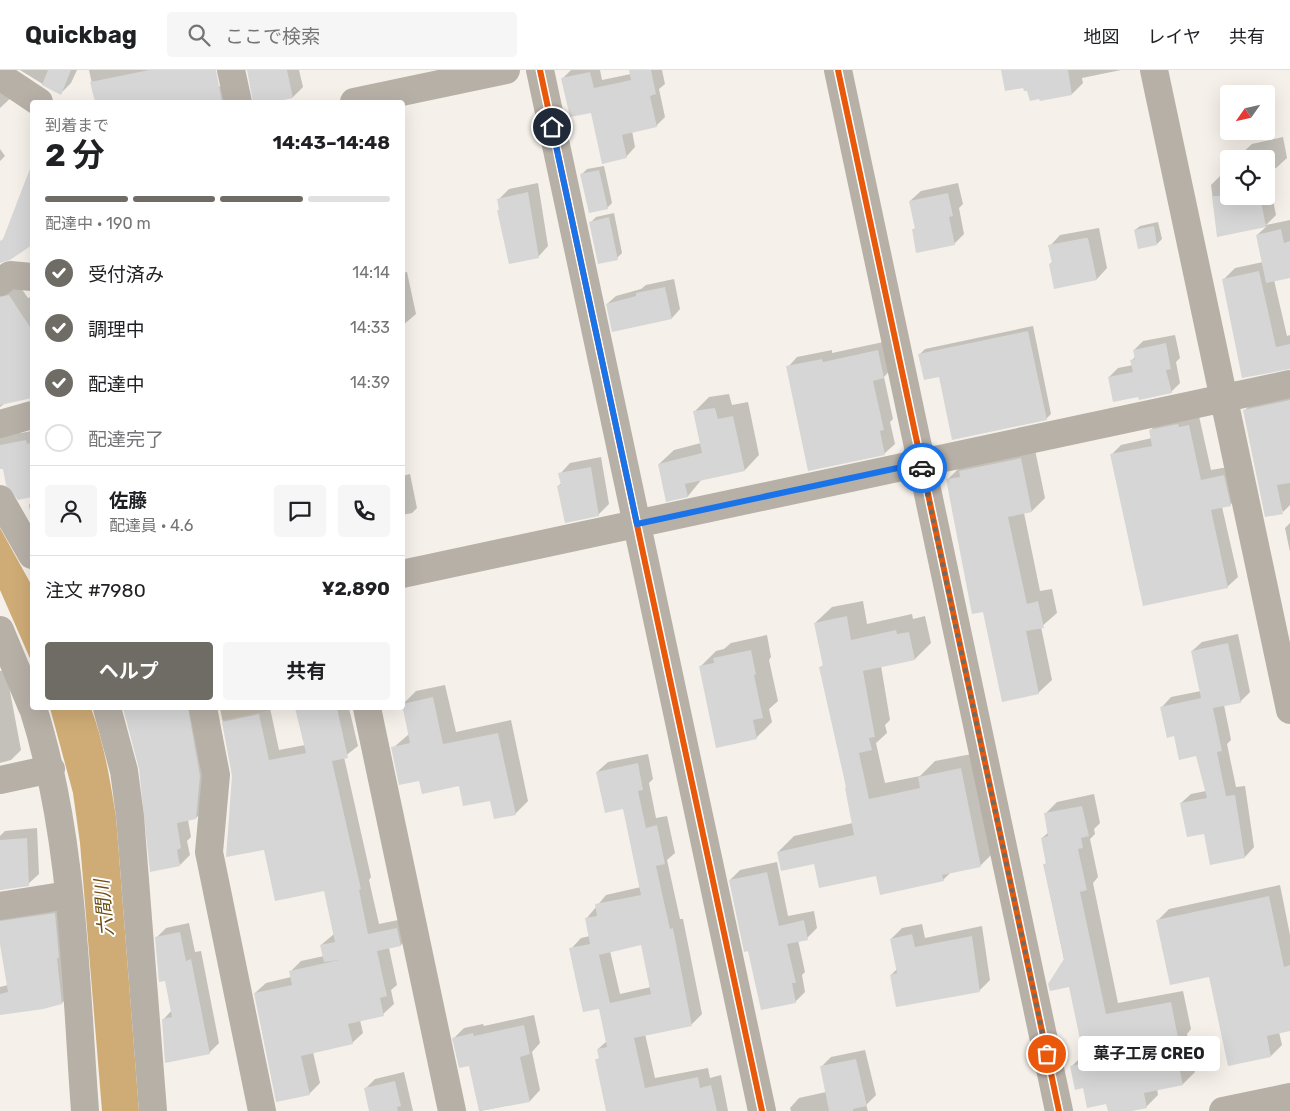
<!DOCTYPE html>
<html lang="ja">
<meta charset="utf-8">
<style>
:root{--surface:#fff;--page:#f6f6f6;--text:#202124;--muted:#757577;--line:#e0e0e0;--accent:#6f6b65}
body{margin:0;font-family:Rubik,"Noto Sans JP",sans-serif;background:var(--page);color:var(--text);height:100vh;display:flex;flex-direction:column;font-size:19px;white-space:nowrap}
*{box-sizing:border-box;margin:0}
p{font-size:16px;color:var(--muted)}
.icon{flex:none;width:28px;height:28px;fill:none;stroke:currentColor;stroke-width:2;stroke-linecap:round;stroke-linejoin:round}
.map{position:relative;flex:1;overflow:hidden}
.details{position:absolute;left:30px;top:30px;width:375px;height:610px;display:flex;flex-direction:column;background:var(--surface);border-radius:5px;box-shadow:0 5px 20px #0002}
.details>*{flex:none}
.needle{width:32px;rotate:236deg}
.controls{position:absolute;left:1220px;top:15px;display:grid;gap:10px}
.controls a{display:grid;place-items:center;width:55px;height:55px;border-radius:5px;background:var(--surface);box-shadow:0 5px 20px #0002;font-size:25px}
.pin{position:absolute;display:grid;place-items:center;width:42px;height:42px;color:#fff;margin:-21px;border:2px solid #fff;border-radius:50%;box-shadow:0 1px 5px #0007}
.courier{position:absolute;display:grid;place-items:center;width:50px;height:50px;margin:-25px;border:4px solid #1a73e8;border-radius:50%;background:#fff;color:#222;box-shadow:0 1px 6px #0007}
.bubble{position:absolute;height:35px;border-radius:5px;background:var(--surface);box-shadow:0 5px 20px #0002;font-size:16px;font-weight:700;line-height:35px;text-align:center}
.summary em{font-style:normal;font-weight:700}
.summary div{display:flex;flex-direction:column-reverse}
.summary{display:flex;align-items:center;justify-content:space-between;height:85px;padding:0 15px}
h1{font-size:32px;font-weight:700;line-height:38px}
.bar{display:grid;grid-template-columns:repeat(4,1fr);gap:8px 5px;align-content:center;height:60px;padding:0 15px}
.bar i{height:6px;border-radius:4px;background:var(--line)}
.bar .current{background:var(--accent)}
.bar p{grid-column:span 4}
.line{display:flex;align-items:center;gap:12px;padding:0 15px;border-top:1px solid var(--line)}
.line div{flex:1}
.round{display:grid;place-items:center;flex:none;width:52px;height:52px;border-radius:5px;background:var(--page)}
ol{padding:0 15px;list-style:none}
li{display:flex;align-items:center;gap:15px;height:55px}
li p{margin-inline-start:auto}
li .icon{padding:5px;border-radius:50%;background:var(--accent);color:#fff;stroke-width:4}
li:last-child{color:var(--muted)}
li i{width:28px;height:28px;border:2px solid var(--line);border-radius:50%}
.action{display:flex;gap:10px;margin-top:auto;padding:10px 15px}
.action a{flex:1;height:58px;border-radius:5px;background:var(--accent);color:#fff;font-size:20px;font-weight:700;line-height:58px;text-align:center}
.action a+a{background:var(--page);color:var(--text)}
header{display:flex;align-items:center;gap:30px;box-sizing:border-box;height:70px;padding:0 25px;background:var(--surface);border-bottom:1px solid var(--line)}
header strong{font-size:24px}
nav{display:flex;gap:28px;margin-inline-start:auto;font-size:18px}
.search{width:350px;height:45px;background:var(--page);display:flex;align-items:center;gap:12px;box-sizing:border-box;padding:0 18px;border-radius:5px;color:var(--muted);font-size:19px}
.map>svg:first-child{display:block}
</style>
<header>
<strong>Quickbag</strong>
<div class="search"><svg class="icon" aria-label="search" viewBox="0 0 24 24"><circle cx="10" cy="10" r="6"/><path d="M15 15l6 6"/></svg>ここで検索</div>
<nav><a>地図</a><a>レイヤ</a><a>共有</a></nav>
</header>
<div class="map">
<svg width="1290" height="1041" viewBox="0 0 1290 1041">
<rect width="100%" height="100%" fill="#f5f0e9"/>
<!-- built -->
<path fill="#f1e6d8" d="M210,638H280L214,652Z"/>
<!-- water -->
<path fill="#cfac76" d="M0,458L32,516V593L0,520Z
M50,638H91C104,673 110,709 116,747L139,1041H102L80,773L73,723Z"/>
<!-- shadow -->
<path fill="#0003" fill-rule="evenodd" d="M20,0H77L71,13L61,23L49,18Z
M89,0H203L207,19L230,14L237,32H96Z
M249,0H299L303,17L293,27L284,29L285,32H254Z
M571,0H600L602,10L631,4L630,0H662L665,14L659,19L665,47L656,56L632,61L635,77L626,87L592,41L562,9Z
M1002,0H1121L1082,8L1083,13L1072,24L1028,19Z
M0,7L16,23L0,38Z
M1283,67L1287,88L1276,98L1267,101L1276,145L1266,155L1290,150V207L1274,210L1287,266L1290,265V298L1224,209L1235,198L1263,192L1257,165L1267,156L1218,166L1211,115L1221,105L1229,103V110L1221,111V114L1229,112V126H1266V89H1242L1241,84L1252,74Z
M0,79L5,86L0,91Z
M604,96L612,133L607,138L582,104L587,99Z
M32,98V177L30,175L0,193V180Z
M538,113L548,176L538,187L500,139L498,130L509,119Z
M958,113L963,134L959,138L964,164L954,174L913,160L916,157L910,131L921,121Z
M614,143L622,183L617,188L591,152L596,147Z
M1158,152L1162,169L1157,174L1135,160L1140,156Z
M1099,158L1107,198L1097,209L1055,218L1050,194L1053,191L1050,176L1060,165Z
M407,202L416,244L402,256V203Z
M674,209L680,239L672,248L607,234L616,226L641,219L646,215Z
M19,215L28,228L32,227V327L5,333L0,337V222Z
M1033,256L1051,344L1046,349L940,305L920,284L925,279Z
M1175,265L1180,288L1176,292L1180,313L1171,322L1139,325L1109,307L1118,298L1133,295L1132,290L1136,286L1134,280L1143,271Z
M888,271L893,297L884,307L893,349L890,352L895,374L885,383L809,399L788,297L797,287L832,280V283Z
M1290,322V435L1283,442L1244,341L1256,329Z
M729,324L732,335L748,332L759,385L745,400L702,409L688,426L667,430L659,394L674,380L701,373L694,342L709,327Z
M1199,346L1211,400L1234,396L1240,425L1230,435L1222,437L1238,507L1227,517L1111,385L1121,375L1152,368L1150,361L1160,350Z
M0,356L20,358L21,363L32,361V426L19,428L4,397L0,398Z
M1034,375L1045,428L1032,441L1024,443L1040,521L1052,519L1057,543L1041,557L1052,610L1038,623L984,540L947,410L961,396Z
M601,387L609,434L598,445L558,416L562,413L560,404L570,393Z
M410,404L417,438L412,443L402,445V406Z
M32,431V452L29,435Z
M1290,453V482L1285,458Z
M863,531L867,554L912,544L913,549L925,546L931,573L915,589L881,596L890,650L885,655L887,663L876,673L885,713L920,706L935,691L977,683L997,779L981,795L952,801L943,810L877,805L815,793L778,782L794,766L853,753L848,717L821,597L824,594L815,553L832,537Z
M1238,564L1250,622L1240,632L1224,635L1231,670L1227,674L1236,717L1245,716L1254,777L1245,787L1205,762L1181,733L1191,724L1206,721L1197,685L1175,665L1162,637L1171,627L1201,621L1192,581L1202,572Z
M767,565L771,587L769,590L778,631L769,639L772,652L756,668L700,597L716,581L724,579L731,573Z
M6,600L21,680L11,690L0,693V601Z
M445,615L456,662L511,650L528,731L515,744L491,729L460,715L420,710L393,678L409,664L403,634L416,621Z
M124,638H199L206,738L196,748L188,750L191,767L187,771L190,785L180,795L141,699Z
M220,638H270L279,680L305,675L297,638H349L358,676L344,687L371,807L369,810L379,854L408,848L411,865L401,875L389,878L397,915L391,920L394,934L383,944L360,950L363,963L352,973L313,982L320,1013L309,1024L255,923L266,913L291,907L290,902L301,891L324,886L321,875L334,864L325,819L265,779L233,702Z
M648,684L653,709L649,713L656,748L667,746L675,783L667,790L680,849H683L702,944L692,954L645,964L655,1008L708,998L710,1008L721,1005L728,1041H625L597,990L600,987L598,979L607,971L600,938L571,879L581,868L590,866L586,849L606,825L641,817L624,737L597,702L608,692ZM642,874L651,917L620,924L610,881Z
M1094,724L1100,753L1094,759L1095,764L1090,769L1098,807L1093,813L1118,933L1183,921L1191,959L1187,964L1195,1002L1183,1014L1157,1019L1158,1025L1146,1037L1125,1041H1109L1107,1032L1084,1016L1071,997L1084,984L1044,795L1047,792L1042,768L1049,762L1045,744L1057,732Z
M37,758L39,804L28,814L0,820V766L5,761Z
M777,792L788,846L814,841L817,858L807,868L798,870L805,902L802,905L805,922L795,932L749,880L730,810L740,800Z
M1280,815L1290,865V960L1279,962L1282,975L1271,986L1210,906L1158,850L1169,839Z
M65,834L72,923L62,933L0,944V917L8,915L0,867V849Z
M189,853L195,882L201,881L219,973L209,983L163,950L172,940L156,868L166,858Z
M922,854L925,868L982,856L990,910L980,920L897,936L891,905L897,899L891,869L902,858Z
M534,945L540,973L532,982L540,1020L530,1031L480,1041L470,995L454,968L464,958L483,954L484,956Z
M865,980L876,1025L866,1035L868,1041H791L790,1038L799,1028L826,1022L821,997L831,987Z
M404,1002L413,1041H371L366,1018L375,1009Z"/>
<!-- building -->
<path fill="#d5d6d5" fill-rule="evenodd" d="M48,0H71L61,25L42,15Z
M149,0H216L222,32H95L90,12Z
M247,0H287L293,28L274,32H253Z
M629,0H651L656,24L650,26L657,57L622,65L627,88L602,94L591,43L570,47L561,8L590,2L594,18L631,10Z
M1001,0H1068L1072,25L1040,31L1039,29L1030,31L1027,21H1024L1023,18L1005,21Z
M31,96L32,175L10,190L0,193V171L3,169Z
M599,100L608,139L589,143L580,104Z
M528,122L539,188L509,194L497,140H499L497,129Z
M948,123L953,146L949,147L955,175L916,183L912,159H915L909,131Z
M1212,126H1260L1266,157L1217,167Z
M609,147L618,190L598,194L589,152Z
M1154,156L1157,175L1138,179L1134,160Z
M1281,159L1284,173L1290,171V208L1266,213L1256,165Z
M1085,168H1088L1097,210L1054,219L1049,194L1052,193L1048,175Z
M1259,201L1276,277L1290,274V299L1242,308L1222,209Z
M665,217L672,249L612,262L606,234L636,226V223Z
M9,225L32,260V328L0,335V227Z
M1028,261L1047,350L952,370L939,307L924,310L918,284Z
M1166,273L1171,299L1166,300L1172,323L1139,330L1138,327L1113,332L1108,307L1133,302L1130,290L1135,289L1133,280Z
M878,280L884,308L873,311L884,360L880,361L885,385L808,401L786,296L822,289L823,292Z
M1290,330V413L1277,415L1283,444L1265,447L1243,340Z
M715,338L718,349L733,346L745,401L685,414L688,427L666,432L658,394L702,383L693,341Z
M1178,354L1179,357L1189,355L1201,410L1224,405L1231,436L1211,440L1228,518L1143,536L1110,384L1152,376L1149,360Z
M26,370L27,374L30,373L32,387V427L18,430L6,415L3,399H0V375Z
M1021,388L1032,442L1008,447L1027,534L1038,531L1044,558L1026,561L1039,624L1002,632L983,542L972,544L946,409L960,407L959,401Z
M591,397L599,446L565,453L557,416L561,415L558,403Z
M847,546L851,570L896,560L897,564L909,562L915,590L863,601L875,667L869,668L872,680L859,683L869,729L920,718L918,707L961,698L981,797L942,805L944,811L880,825L876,806L819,818L814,794L781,801L777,782L854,765L845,718L846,717L819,597L823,596L814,553Z
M1228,573L1241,633L1213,638L1222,681L1217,682L1226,726L1235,725L1245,788L1210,795L1204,764L1187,767L1180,733L1207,728L1196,686L1179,690L1174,666L1167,668L1160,637L1201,628L1191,581Z
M751,580L756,604L754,605L763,648L753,650L757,669L716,678L699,596L714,593L713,588Z
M433,627L443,674L498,663L516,745L494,749L490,731L463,736L459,716L422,724L419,711L399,715L391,677L410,673L402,634Z
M123,638H188L200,706L196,749L177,753L181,778L177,780L180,796L150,802L139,699Z
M295,638H337L348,688L332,691L361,819L359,820L368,864L397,858L401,876L377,881L387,926L380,928L384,946L348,954L353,974L301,986L310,1025L276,1032L254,923L292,915L289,901L339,890L324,892L320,875L335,872L324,821L275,831L264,780L226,787L232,706L222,652L259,644L269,690L306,683Z
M638,693L643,720L638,721L646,758L657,755L665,794L656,796L670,859L673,858L692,956L634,968L645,1018L698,1007L700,1018L711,1015L717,1041H606L595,989H599L597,979L607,977L599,939L583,942L578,920L569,878L590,874L585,848L597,846L595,834L641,825L623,739L605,743L596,702ZM641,875L651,924L610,933L599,885Z
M1082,736L1089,766L1081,768L1083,778L1078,779L1087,820L1080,822L1106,944L1171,932L1179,973L1174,974L1183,1015L1144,1023L1147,1038L1132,1041H1108L1106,1034L1087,1038L1083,1018L1075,1020L1070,996L1085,993L1069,917L1050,921L1048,914L1064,889L1043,794H1046L1041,768L1048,766L1044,743Z
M27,768L29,816L0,820V770Z
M767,802L779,856L804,850L808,870L787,874L796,913H792L796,933L761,940L748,881L744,882L729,810Z
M1269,826L1284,897L1290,895V961L1267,966L1271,987L1228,996L1209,907L1170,915L1156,850Z
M55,843L59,888H57L62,934L43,939L0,945V924L8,922L0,874V851Z
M180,862L186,891L191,889L210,984L165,993L162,949L172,947L165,911L159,912L155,867Z
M912,864L915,877L972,866L980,922L896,937L890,905L897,903L890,869Z
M524,955L530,984L520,987L530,1032L479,1041L469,996L459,998L452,968L473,963L474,966Z
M856,989L867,1036L853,1039V1041H829L820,996Z
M395,1011L401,1036L397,1037L398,1041H369L364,1018Z"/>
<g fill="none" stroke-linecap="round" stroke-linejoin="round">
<!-- minor -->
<path stroke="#b7b0a7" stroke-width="28" d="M231,0L238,32
M540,0L762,1041
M1154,0L1290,640
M0,6L39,32
M354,32L506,0
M0,212L10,205L32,207
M0,354L32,345
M0,429L32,485
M402,504L1290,314
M0,560L32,637
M33,638C74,767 75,907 85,1041
M107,638L124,701L130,746L153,1041
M203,638L216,705L209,782L262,1041
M367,638L452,1041
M0,710L51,699
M0,836L68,825"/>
<!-- tertiary -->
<path stroke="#b7b0a7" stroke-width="28" d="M838,0L1059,1041
M1223,1041L1290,1027"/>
<defs>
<path id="cycleway" d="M540,0L762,1041
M838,0L1059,1041"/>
</defs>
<!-- cycleway casing -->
<use href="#cycleway" stroke="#fff" stroke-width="9"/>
<!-- cycleway -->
<use href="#cycleway" stroke="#e8590c" stroke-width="6"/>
</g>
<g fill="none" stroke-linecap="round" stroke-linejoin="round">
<!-- done -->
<path stroke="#6f6b65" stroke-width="5" stroke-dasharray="0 9" d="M922,398L1047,984"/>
<!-- route -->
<path stroke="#1a73e8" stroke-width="6" d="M552,57L637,454L921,393L922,398"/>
</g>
<g text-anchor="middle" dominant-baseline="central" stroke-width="4" stroke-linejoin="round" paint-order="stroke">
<!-- water labels -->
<g font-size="19" font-style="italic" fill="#6e4d15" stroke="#fff">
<text transform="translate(104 838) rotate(-95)">六間川</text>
</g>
</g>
</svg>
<div class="controls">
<a><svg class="needle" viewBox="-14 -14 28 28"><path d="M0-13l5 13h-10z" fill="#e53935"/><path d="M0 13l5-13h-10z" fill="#757577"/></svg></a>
<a><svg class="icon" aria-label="locate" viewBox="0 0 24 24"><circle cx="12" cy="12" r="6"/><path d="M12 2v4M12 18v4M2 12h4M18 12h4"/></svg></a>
</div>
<div class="pin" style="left:1047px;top:984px;background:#ea580c"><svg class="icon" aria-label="bag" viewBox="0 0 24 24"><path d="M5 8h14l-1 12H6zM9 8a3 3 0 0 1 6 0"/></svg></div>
<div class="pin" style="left:552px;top:57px;background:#1f2937"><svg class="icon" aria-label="home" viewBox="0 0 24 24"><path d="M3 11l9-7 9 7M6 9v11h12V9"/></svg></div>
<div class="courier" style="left:922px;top:398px"><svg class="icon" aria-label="car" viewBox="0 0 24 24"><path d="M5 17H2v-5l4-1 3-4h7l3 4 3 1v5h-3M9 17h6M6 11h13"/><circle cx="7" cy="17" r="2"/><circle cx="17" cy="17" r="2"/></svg></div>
<div class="bubble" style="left:1078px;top:966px;width:142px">菓子工房 CREO</div>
<section class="details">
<div class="summary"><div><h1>2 分</h1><p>到着まで</p></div><em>14:43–14:48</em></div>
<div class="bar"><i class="current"></i><i class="current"></i><i class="current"></i><i></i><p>配達中 · 190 m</p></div>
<ol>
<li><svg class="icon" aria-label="check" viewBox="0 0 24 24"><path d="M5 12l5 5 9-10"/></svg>受付済み<p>14:14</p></li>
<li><svg class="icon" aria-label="check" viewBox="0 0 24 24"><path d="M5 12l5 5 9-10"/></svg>調理中<p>14:33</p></li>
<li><svg class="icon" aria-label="check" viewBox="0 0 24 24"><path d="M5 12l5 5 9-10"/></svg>配達中<p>14:39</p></li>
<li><i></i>配達完了</li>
</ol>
<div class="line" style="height:90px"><a class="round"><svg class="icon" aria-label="person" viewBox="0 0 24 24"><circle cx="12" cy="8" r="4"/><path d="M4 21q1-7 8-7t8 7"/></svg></a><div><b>佐藤</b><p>配達員 · 4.6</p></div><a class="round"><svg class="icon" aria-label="chat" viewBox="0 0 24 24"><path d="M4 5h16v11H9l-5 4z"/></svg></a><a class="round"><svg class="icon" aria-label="phone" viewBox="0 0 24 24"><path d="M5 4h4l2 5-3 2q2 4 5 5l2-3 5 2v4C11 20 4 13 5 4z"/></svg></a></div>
<div class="line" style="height:65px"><div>注文 #7980</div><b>¥2,890</b></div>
<div class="action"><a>ヘルプ</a><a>共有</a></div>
</section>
</div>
